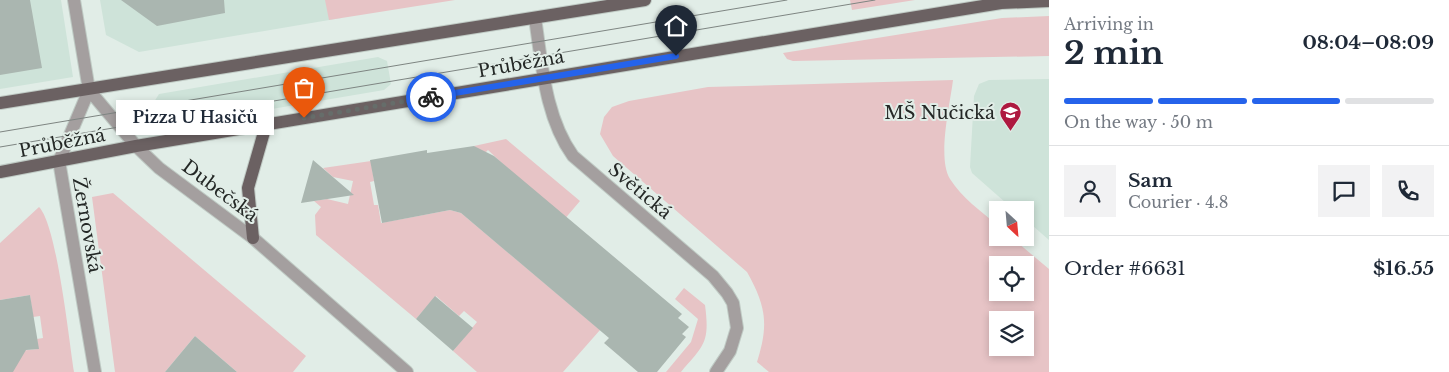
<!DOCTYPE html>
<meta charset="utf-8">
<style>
:root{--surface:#fff;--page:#f2f2f3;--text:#1f2937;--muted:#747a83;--line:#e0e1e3;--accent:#2563eb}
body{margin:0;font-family:"Libre Baskerville",serif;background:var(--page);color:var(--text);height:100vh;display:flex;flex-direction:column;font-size:19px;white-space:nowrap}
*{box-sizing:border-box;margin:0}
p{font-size:16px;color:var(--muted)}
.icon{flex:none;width:28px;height:28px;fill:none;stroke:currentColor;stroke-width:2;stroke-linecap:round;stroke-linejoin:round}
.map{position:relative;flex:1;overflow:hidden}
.side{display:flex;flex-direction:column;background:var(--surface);width:400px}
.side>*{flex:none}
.needle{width:32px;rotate:154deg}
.fabs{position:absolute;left:989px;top:201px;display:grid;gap:10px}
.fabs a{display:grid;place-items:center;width:45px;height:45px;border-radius:0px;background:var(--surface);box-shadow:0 2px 8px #0003;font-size:25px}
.pin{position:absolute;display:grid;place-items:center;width:42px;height:42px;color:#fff;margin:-51px -21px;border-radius:50% 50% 50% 0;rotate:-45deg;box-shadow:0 0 5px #0007}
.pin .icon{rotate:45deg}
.courier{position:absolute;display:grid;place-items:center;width:50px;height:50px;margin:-25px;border:4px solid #2563eb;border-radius:50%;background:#fff;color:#222;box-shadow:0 1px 6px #0007}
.bubble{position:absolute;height:35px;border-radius:0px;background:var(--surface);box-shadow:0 2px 8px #0003;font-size:16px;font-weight:800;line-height:35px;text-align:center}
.head em{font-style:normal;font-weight:800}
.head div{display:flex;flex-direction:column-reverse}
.head{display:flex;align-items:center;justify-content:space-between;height:85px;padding:0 15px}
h1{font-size:32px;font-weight:800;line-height:38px}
.bar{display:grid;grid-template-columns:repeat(4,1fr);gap:8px 5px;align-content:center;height:60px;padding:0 15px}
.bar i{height:6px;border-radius:4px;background:var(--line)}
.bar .selected{background:var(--accent)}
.bar p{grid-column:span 4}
.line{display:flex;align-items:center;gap:12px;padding:0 15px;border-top:1px solid var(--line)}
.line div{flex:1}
.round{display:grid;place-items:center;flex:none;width:52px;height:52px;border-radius:0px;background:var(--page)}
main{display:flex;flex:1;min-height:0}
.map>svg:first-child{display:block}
</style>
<main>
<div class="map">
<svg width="1049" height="372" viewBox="0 0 1049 372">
<rect width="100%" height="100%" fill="#e1ede7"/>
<!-- built -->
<path fill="#cee3d9" d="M0,0H61L73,77L0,89Z
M100,0H338L341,18L139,52L106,35Z
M378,57L387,61L391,84L384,90L165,127L157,123L154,102L159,94Z
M1049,79V240L1025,219V210H1014L972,173L970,167L974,96L979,84L989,80Z"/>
<!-- green -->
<path fill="#e7c4c6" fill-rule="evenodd" d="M325,0H455L329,20Z
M850,0H915L852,10Z
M1049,16V56L793,61L787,59L783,53L1002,18Z
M953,80C950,105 937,158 950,179C962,198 981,211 997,225L998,238H1012L1049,269V372H769L757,362C769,324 766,306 747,272L613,156L600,134L604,117L612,107L629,101L708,87ZM998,265H1025V292H998ZM998,320H1025V348H998Z
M506,139L580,201L563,221L488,150L484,154L474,146Z
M371,161L374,181L370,182L374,205H378L381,223L450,210L461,213L600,330L563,372H477L453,351L477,322L464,311L459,316L436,296L416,319L316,235L315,215L321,207L314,201L327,199L348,204L353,181L333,177L323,168Z
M113,193L306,356L293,372H237L195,336L165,372H115L92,197Z
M39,207C57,225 69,341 74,372H0L19,351L38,349L37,339L43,338L40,316L33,317L30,295L0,300V243Z
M684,288L705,305C710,343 704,345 681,372H666L691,342L698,319L675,299Z"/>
<!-- building -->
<path fill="#aab6b0" d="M0,0H30L42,68L0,75Z
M121,0H224L225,13L157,26Z
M474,146L494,156L682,314L678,318L689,327L682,334L686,337L657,372H638L604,343L609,338L461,213L450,210L382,223L370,160L427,150V153Z
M313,160L354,195L301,203Z
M30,295L39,349L26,350L13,372H0V300Z
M435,296L473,328L453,351L416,319Z
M195,336L237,372H165Z"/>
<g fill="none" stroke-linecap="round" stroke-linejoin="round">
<defs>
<path id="minor" d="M74,0L89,90L136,146L159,168L253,238L407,372
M535,18C542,64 545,117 573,156L713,276L727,293L733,303L737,328L730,351L716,372
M89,90L59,161L95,372"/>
<path id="major" d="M0,103L645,0
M0,172L136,146L1001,3L1049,1
M253,238L248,188L266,125"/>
</defs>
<!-- minor casing -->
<use href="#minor" stroke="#bfcac4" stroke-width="14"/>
<!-- major casing -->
<use href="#major" stroke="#bfcac4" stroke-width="14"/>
<!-- minor -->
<use href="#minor" stroke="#a49f9f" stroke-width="12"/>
<!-- major -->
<use href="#major" stroke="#6b6162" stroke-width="12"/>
<!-- tram -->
<path stroke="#7e8582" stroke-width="1" d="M0,132L787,0
M0,147L875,0"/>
</g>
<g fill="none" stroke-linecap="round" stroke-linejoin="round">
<!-- done -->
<path stroke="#666d6a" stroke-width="5" stroke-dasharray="0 9" d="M304,118L431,97"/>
<!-- route -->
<path stroke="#2563eb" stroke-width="6" d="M431,97L676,56"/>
</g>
<!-- icons -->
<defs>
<symbol id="school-pin" viewBox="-11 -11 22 30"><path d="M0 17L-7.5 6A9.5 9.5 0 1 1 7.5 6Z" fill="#ae1940" stroke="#e1ede7"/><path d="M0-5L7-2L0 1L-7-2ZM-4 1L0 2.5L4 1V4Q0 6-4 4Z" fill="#fff"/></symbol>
</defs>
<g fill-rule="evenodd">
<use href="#school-pin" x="998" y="100" width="25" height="34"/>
</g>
<g text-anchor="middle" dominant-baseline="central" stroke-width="4" stroke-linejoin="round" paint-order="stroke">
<!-- street labels -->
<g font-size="18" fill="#242826" stroke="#e1ede7">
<text transform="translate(521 64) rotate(-10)">Průběžná</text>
<text transform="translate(62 143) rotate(-11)">Průběžná</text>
<text transform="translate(220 191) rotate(37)">Dubečská</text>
<text transform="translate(640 191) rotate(40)">Světická</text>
<text transform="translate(87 225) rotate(80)">Žernovská</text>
</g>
<!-- poi labels -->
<g font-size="18" fill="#242826" stroke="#e1ede7" text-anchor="end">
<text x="995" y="113">MŠ Nučická</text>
</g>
</g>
</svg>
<div class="fabs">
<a><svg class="needle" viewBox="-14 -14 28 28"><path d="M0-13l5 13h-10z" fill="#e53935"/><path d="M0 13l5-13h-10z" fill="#747a83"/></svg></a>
<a><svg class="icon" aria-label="locate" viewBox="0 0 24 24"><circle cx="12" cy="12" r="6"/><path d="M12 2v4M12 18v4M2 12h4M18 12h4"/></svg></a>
<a><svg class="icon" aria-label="layers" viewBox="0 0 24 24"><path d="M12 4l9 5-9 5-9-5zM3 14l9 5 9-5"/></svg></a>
</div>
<div class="pin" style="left:304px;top:118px;background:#ea580c"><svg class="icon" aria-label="bag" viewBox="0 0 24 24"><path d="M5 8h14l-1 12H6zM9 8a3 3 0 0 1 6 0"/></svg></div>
<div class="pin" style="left:676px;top:56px;background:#1f2937"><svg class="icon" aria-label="home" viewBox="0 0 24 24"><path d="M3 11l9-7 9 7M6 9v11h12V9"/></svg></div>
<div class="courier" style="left:431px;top:97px"><svg class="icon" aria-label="bike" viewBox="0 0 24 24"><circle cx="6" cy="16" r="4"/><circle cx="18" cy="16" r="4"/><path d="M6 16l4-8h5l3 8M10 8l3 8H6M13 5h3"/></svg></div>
<div class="bubble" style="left:116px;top:100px;width:158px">Pizza U Hasičů</div>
</div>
<section class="side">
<div class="head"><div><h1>2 min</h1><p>Arriving in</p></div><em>08:04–08:09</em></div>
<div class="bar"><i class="selected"></i><i class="selected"></i><i class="selected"></i><i></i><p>On the way · 50 m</p></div>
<div class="line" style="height:90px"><a class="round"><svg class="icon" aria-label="person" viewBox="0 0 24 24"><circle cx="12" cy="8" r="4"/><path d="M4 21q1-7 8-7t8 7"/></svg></a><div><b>Sam</b><p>Courier · 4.8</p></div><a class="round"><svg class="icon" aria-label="chat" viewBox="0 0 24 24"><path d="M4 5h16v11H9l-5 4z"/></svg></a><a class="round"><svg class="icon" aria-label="phone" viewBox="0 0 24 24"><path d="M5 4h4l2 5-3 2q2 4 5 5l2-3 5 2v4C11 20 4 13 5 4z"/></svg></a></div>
<div class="line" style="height:65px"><div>Order #6631</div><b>$16.55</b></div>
</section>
</main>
